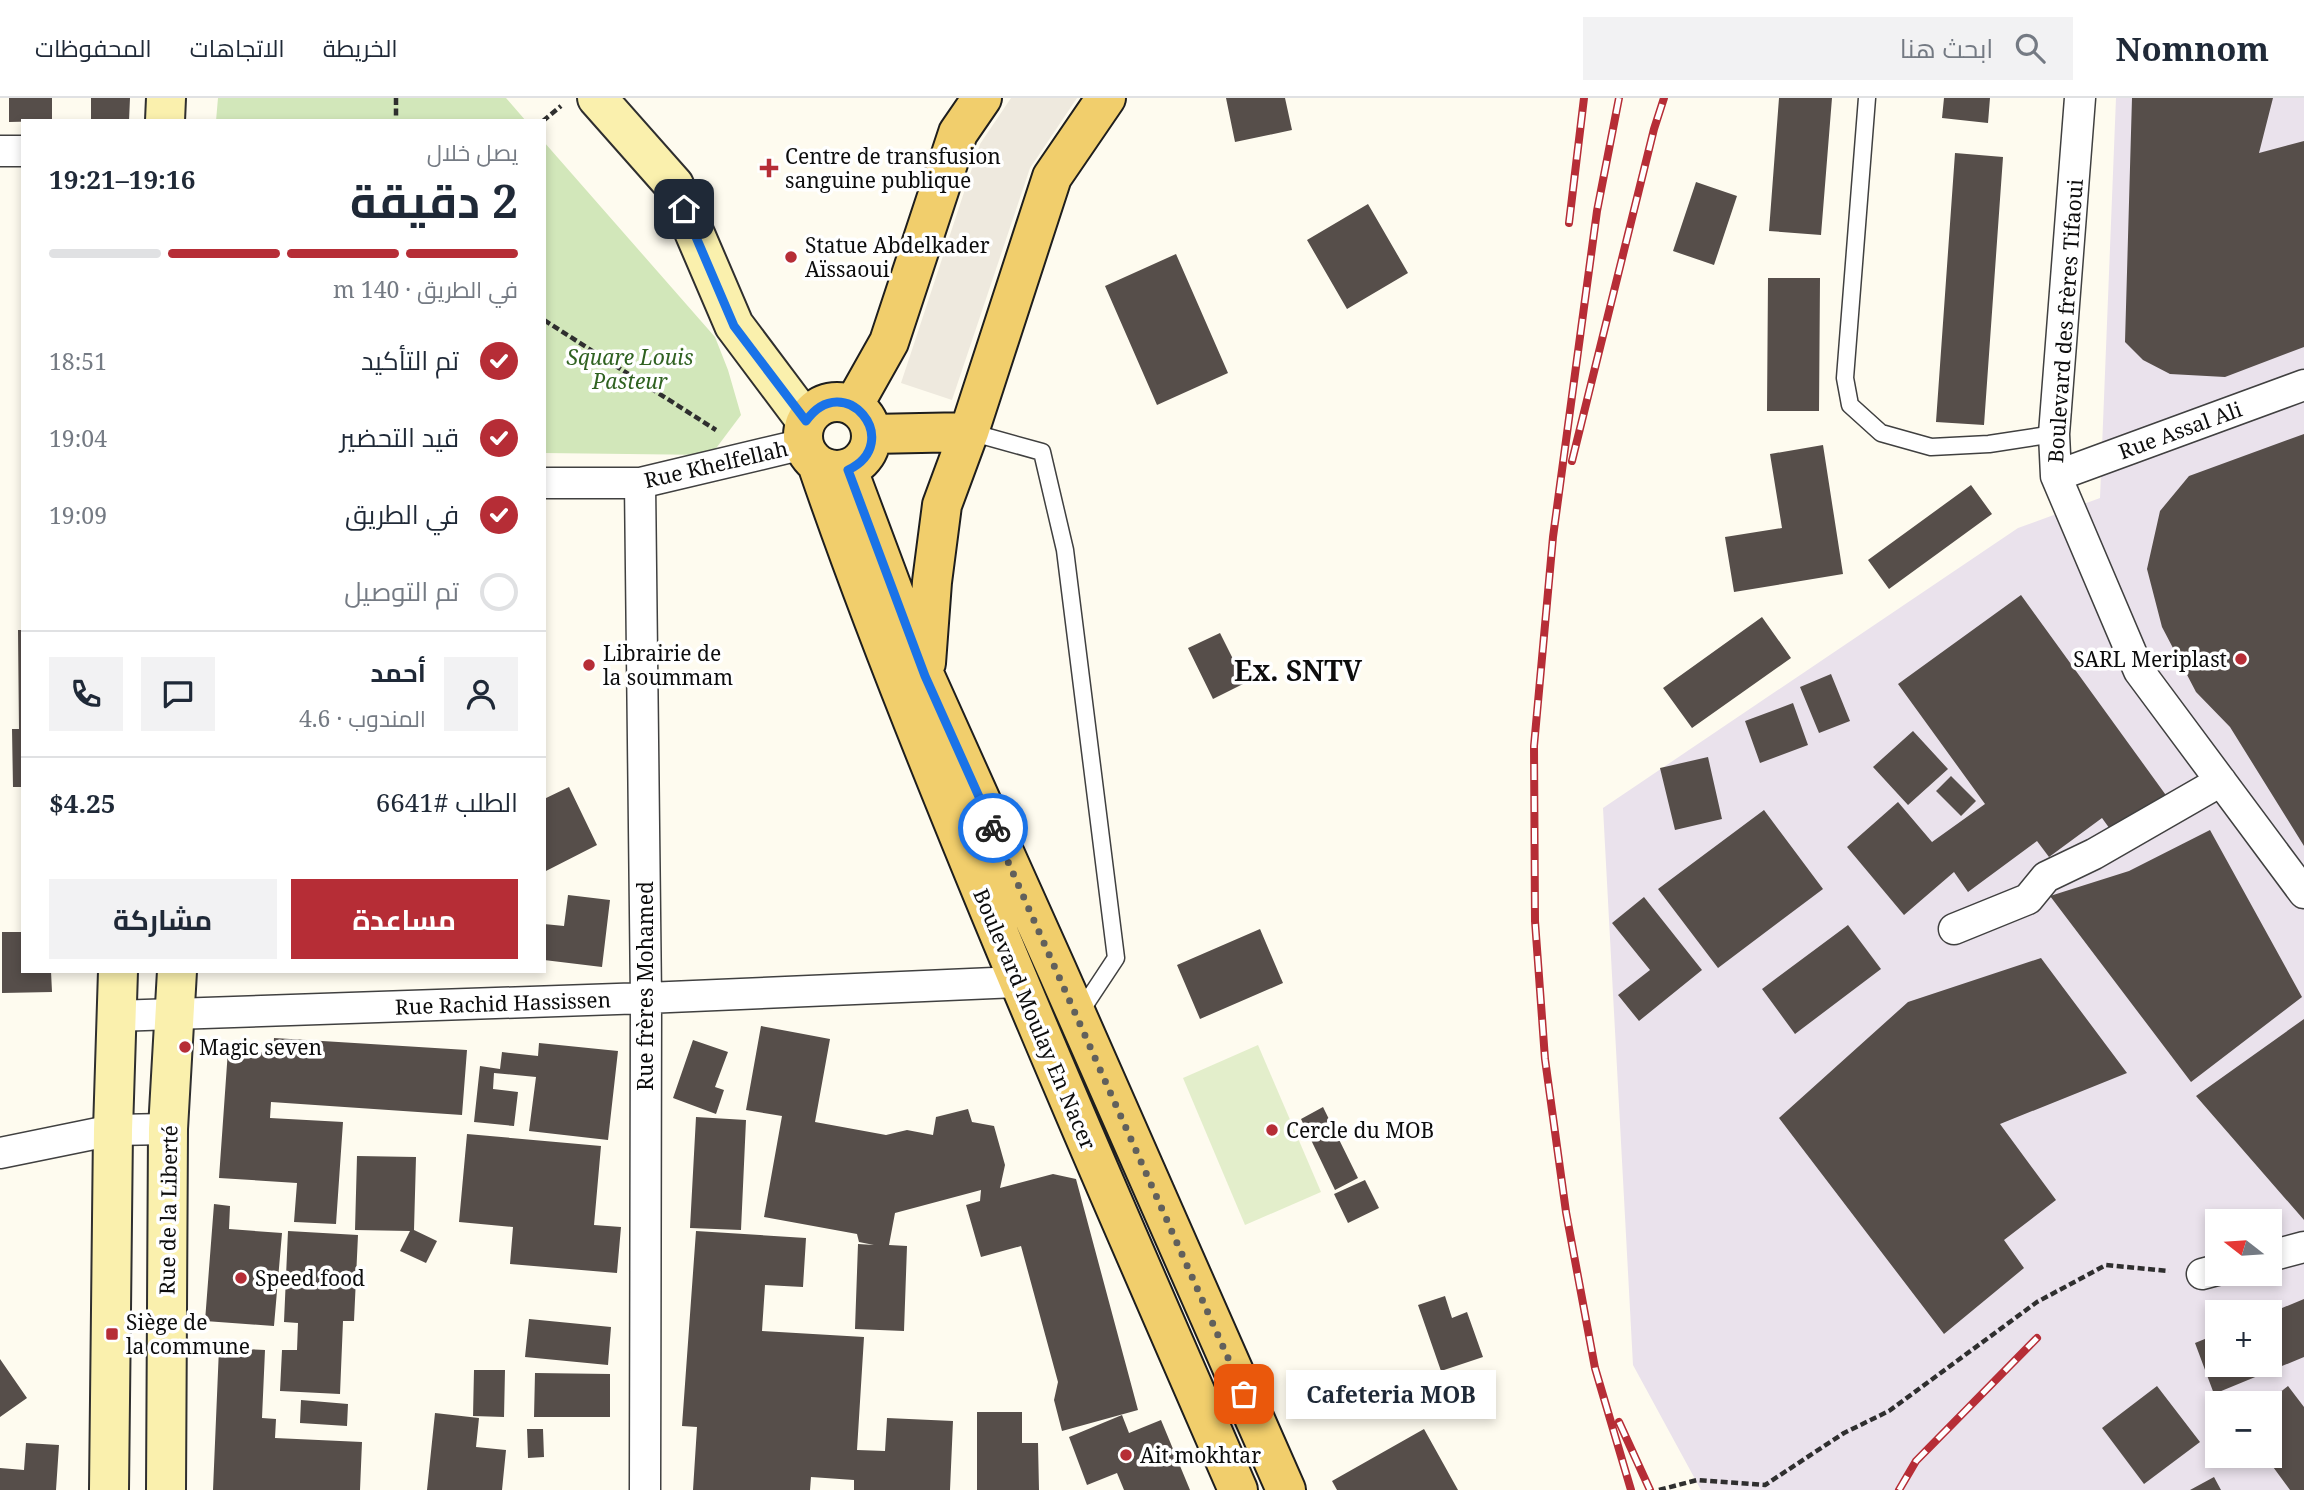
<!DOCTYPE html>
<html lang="ar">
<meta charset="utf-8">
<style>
:root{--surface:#fff;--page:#f2f2f3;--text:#1f2937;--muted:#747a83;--line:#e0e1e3;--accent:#b62d36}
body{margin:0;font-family:"Noto Serif",Cairo,serif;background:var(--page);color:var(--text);direction:rtl;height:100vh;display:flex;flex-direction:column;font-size:26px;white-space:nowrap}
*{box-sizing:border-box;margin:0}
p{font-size:23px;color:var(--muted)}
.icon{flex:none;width:38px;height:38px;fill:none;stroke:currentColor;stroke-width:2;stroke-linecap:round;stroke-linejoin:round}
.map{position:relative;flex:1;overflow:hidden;direction:ltr}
.drawer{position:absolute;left:21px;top:21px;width:525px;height:854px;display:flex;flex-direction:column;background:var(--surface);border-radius:0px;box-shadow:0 4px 10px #0003;direction:rtl}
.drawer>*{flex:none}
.needle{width:46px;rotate:287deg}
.tools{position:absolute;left:2205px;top:1111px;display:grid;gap:14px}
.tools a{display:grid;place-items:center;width:77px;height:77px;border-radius:0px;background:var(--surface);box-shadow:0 4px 10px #0003;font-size:35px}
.pin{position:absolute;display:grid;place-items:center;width:60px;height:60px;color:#fff;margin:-30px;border-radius:14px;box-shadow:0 4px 10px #0006}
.courier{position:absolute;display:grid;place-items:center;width:70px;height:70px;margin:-35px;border:5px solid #1a73e8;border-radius:50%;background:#fff;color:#222;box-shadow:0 2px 9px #0007}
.bubble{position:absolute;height:49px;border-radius:0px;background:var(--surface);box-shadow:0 4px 10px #0003;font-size:23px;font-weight:700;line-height:49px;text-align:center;direction:rtl}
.head em{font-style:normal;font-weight:700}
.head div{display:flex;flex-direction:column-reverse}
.head{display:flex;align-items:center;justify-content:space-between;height:119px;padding:0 28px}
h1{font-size:46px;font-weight:700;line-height:52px}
.bar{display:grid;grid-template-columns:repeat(4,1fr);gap:10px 7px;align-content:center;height:84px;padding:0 28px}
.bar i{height:9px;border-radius:5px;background:var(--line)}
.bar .current{background:var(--accent)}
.bar p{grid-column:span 4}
.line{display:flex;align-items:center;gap:18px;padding:0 28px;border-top:2px solid var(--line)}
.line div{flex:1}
.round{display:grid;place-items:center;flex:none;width:74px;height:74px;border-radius:0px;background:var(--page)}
ol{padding:0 28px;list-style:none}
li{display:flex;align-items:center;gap:21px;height:77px}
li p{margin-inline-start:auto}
li .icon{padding:7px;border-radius:50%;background:var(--accent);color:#fff;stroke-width:4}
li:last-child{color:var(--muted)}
li i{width:38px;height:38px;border:4px solid var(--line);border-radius:50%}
.cta{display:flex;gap:14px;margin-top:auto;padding:14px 28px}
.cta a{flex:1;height:80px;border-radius:0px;background:var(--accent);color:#fff;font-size:28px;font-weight:700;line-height:80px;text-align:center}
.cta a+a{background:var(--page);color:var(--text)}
header{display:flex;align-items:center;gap:42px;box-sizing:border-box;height:98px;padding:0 35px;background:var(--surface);border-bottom:2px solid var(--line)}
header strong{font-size:33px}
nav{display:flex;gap:38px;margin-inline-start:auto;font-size:24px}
.search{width:490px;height:63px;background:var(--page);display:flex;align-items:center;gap:18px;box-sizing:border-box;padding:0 24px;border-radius:0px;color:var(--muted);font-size:26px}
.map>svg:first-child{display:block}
</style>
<header>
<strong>Nomnom</strong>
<div class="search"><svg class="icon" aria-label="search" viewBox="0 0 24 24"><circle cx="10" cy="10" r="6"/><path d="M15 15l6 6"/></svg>ابحث هنا</div>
<nav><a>الخريطة</a><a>الاتجاهات</a><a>المحفوظات</a></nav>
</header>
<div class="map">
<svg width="2304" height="1392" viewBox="0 0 2304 1392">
<rect width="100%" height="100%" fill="#fefbef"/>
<!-- industrial -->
<path fill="#eae2ec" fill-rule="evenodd" d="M2116,0H2304V1392H1701L1633,1267L1603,710L2018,430L2100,400ZM2217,1124H2270V1176H2217ZM2217,1214H2270V1267H2217ZM2217,1306H2270V1358H2217Z"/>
<!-- green -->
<path fill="#d2e7ba" d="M218,0H506L526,23H216Z
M544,44L715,239L728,272L741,317L711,357L544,355Z"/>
<!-- pitch -->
<path fill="#e3eecb" d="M1258,947L1321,1094L1245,1127L1183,980Z"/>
<!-- plaza -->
<path fill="#eee9de" d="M1011,0H1077L1030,70L952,302L901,285L980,46Z"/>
<!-- building -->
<path fill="#564e4a" d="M9,0H52V23L9,24Z
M91,0H130L129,23H91Z
M1226,0H1285L1292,32L1235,44Z
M1779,0H1832L1821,137L1769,133Z
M1944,0H1990L1988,25L1942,20Z
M2132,0H2273L2259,55L2304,43V249L2225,279L2170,276L2143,262L2125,244Z
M1955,55L2003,59L1984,327L1936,324Z
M1696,84L1737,98L1714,167L1673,153Z
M1368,106L1408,175L1347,211L1307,142Z
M1176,156L1228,275L1157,307L1105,188Z
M1768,180H1820L1819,313H1767Z
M2304,336V748L2230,629L2196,594L2162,529L2147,471L2160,413L2189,378Z
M1823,347L1843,476L1734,494L1725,439L1782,430L1770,356Z
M1971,387L1992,416L1889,491L1868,462Z
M2021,497L2168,700L2115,738L2102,720L2049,759L2037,743L1968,794L1954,774L1904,817L1847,749L1898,704L1932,744L1985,706L1898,586Z
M1762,519L1791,560L1692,630L1663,590Z
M18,532H23V689H13L12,631H19Z
M1220,535L1245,585L1213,601L1188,550Z
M1831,576L1850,623L1819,635L1800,589Z
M1793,605L1808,647L1760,665L1745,623Z
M1913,633L1948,671L1908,707L1873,669Z
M1708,659L1722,721L1675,732L1660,670Z
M1951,678L1976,703L1961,718L1936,693Z
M569,689L597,747L544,774V701Z
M1764,712L1823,791L1718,870L1658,791Z
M2210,732L2302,899L2191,984L2050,798L2129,773Z
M568,797L610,802L602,869L544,862V826L564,828Z
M1644,799L1702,872L1639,923L1618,897L1650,872L1612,825Z
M1848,827L1881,871L1795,936L1762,891Z
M1260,831L1283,885L1200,921L1177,867Z
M2,834H23V873H51L52,894L2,895Z
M2041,860L2127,975L2000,1026L2056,1102L2004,1142L2024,1170L1944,1236L1779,1020L1908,904Z
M2304,921V1122L2196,998Z
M761,928L830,941L815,1024L886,1037L907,1032L933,1037L936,1019L968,1011L972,1024L994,1028L1005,1067L1000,1090L1053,1076L1076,1081L1138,1312L1062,1333L1054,1302L1058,1284L1021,1148L981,1159L966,1107L980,1103L981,1092L895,1115L889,1147L907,1148L904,1233L855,1231L858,1146L874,1147L859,1144L857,1136L764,1119L782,1018L746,1012Z
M274,940L467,952L462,1017L271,1004L270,1020L343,1024L336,1126L294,1124L297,1085L219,1080L228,952L273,955Z
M693,942L728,954L715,989L724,992L716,1016L673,1000Z
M539,945L618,953L608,1042L529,1033L536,979L494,975L493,991L518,994L514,1028L474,1024L480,968L500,971L502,954L538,958Z
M1323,1009L1358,1080L1335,1092L1301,1021Z
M696,1019L746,1022L741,1132L690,1130Z
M467,1036L601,1048L594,1127L621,1129L617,1175L510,1166L513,1129L459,1124Z
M357,1058L416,1059L414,1132L437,1143L426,1165L400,1153L410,1133L355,1132Z
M1365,1082L1379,1110L1348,1125L1334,1096Z
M214,1106L230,1108L229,1131L282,1135L274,1228L205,1223Z
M288,1133L358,1137L354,1223H343L340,1296L280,1293L282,1252H297L298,1225L284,1224Z
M696,1133L806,1140L803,1189L765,1187L762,1233L864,1239L857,1352L885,1353L887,1320L953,1323L950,1392H854V1382L811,1379L810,1392H693L697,1329L682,1328Z
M1445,1198L1452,1220L1467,1214L1483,1259L1441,1273L1418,1207Z
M2304,1201V1259L2214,1296L2195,1245L2217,1236V1267H2270V1215Z
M529,1221L611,1229L608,1267L525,1259Z
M219,1250L265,1252L262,1320L276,1321L275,1340L362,1344L360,1392H213Z
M0,1261L27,1300L0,1319Z
M474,1272H505L504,1319L473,1318Z
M535,1275L610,1276V1319H534Z
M2157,1288L2200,1344L2144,1386L2102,1330Z
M2288,1288L2304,1309V1392H2290L2265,1358H2270V1306H2265Z
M301,1302L348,1306L347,1328L300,1325Z
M977,1314H1022V1345H1038L1039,1392H977Z
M435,1315L479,1320L476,1349L506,1352L502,1392H427Z
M1122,1317L1129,1335L1161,1322L1190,1392H1124L1117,1375L1087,1387L1069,1339Z
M527,1331H543L544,1359L528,1360Z
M1424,1331L1458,1392H1337L1332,1383Z
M26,1345L59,1347L56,1392H0V1370L24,1372Z
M2214,1379L2221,1392H2190Z"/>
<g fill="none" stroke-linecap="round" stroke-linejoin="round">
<defs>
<path id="service" d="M1867,0L1845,280L1850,307L1881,335L1931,349L1989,346L2054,336
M970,334L1042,354L1065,452L1116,860L1079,916"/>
<path id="minor" d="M2080,0L2054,336L2056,378L2139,573L2304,795
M0,53H23
M2056,378L2304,287
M544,385H640L804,346
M640,385L646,900L645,1392
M1954,831L2028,801L2046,779L2094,756L2221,683
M115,918L646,900L1017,884
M0,1055L113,1032L168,1031
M2270,1158L2304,1149
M2202,1176L2217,1172"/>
<path id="secondary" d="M597,0L674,87L734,227L806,323
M165,23L166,0
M109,1392L113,1032L118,873
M166,1392L168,1031L177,873"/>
<path id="primary" d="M803 338a34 34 0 1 1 68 0a34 34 0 1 1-68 0Z
M853,308L889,244L958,35L982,0
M872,336L969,334
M817,366C858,486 904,603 952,721C1043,946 1141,1169 1238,1392
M848,372L925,578L1057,872L1286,1392
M926,565L932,484L942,407L969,334L1052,79L1106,0"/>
</defs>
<!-- service casing -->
<use href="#service" stroke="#404040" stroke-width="19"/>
<!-- minor casing -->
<use href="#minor" stroke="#404040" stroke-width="33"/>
<!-- secondary casing -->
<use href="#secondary" stroke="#2f2f2f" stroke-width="42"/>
<!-- primary casing -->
<use href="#primary" stroke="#1e1e1e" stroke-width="42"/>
<!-- path -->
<path stroke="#2f2f2f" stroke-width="4.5" stroke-dasharray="7 3.5" stroke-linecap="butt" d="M396,0V23
M543,23L561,8
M544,222L716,332
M1659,1392L1697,1382L1765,1387L1844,1335L1889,1313L2037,1204L2106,1167L2169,1173"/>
<!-- service -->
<use href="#service" stroke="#fff" stroke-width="16"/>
<!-- minor -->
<use href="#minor" stroke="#fff" stroke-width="30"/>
<!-- secondary -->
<use href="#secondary" stroke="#faf0ad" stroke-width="38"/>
<!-- primary -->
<use href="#primary" stroke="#f1ce6c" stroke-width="38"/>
<defs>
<path id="rail" d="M1619,0L1597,113L1553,439L1534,648L1535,823L1545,961L1566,1114L1595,1270L1631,1392
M1569,125L1584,0
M1572,363L1654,31L1664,0
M1619,1324L1650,1392
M1899,1392L1916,1363L2037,1240"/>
</defs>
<!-- rail casing -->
<use href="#rail" stroke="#b62d36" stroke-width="8"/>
<!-- rail -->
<use href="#rail" stroke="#fff" stroke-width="5" stroke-dasharray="16" stroke-linecap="butt"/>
</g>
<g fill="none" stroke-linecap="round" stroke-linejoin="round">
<!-- done -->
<path stroke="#61605c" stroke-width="7" stroke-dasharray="0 12.6" d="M993,730L1244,1296"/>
<!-- route -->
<path stroke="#1a73e8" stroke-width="9" d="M684,111L734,228L806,323C844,269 906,344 848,372L925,578L993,730"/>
</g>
<!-- markers -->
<g fill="#b62d36" stroke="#fff" stroke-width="2.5">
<path d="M765.5 59.5h7v7h7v7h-7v7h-7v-7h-7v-7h7z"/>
<circle cx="791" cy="159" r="7"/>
<circle cx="2241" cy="561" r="7"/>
<circle cx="589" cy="567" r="7"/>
<circle cx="185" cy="949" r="7"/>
<circle cx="1272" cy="1032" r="7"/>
<circle cx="241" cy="1180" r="7"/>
<rect x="105" y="1229" width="14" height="14" rx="3.5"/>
<circle cx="1126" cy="1357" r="7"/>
</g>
<g text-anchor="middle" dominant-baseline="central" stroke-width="7" stroke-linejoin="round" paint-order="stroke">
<!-- poi labels -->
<g font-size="21" fill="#0d0d0d" stroke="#fff" text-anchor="start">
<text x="785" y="58">Centre de transfusion<tspan x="785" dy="24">sanguine publique</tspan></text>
<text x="805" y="147">Statue Abdelkader<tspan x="805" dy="24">Aïssaoui</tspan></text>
<text x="603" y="555">Librairie de<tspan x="603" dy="24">la soummam</tspan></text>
<text x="2227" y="561" text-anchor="end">SARL Meriplast</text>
<text x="199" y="949">Magic seven</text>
<text x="1286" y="1032">Cercle du MOB</text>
<text x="255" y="1180">Speed food</text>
<text x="126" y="1224">Siège de<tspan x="126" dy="24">la commune</tspan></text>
<text x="1140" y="1357">Ait mokhtar</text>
</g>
<!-- street labels -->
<g font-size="21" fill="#0d0d0d" stroke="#fff">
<text transform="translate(2065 223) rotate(-86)">Boulevard des frères Tifaoui</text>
<text transform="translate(2180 332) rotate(-20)">Rue Assal Ali</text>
<text transform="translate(716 366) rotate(-13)">Rue Khelfellah</text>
<text transform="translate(645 888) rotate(-90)">Rue frères Mohamed</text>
<text transform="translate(503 905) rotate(-2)">Rue Rachid Hassissen</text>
<text transform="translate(1035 921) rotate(67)">Boulevard Moulay En Nacer</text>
<text transform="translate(168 1112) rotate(-89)">Rue de la Liberté</text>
</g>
<!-- park labels -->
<g font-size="21" font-style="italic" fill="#306221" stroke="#fff">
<text x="630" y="259">Square Louis<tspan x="630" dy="24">Pasteur</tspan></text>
</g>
<!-- district labels -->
<g font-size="28" font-weight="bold" fill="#0d0d0d" stroke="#fff">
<text x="1298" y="572">Ex. SNTV</text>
</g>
</g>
</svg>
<div class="tools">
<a><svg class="needle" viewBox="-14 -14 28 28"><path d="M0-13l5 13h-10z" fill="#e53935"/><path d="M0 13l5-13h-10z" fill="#747a83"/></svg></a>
<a>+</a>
<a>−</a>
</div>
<div class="pin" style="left:1244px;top:1296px;background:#ea580c"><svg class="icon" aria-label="bag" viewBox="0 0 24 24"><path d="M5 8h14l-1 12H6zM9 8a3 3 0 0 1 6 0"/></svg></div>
<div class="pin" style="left:684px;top:111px;background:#1f2937"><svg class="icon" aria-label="home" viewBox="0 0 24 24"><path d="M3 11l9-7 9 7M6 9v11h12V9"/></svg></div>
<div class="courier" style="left:993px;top:730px"><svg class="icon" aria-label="bike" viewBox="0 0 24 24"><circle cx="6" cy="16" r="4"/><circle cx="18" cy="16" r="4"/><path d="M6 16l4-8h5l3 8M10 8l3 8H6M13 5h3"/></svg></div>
<div class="bubble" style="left:1286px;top:1272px;width:210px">Cafeteria MOB</div>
<section class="drawer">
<div class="head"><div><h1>2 دقيقة</h1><p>يصل خلال</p></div><em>19:16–19:21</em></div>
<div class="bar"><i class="current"></i><i class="current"></i><i class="current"></i><i></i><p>في الطريق · 140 m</p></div>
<ol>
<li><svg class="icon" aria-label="check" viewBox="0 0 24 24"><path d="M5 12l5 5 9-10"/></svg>تم التأكيد<p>18:51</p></li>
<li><svg class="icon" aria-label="check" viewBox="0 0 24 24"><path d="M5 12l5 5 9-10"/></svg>قيد التحضير<p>19:04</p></li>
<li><svg class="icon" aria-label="check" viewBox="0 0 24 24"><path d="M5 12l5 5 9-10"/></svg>في الطريق<p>19:09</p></li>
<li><i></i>تم التوصيل</li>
</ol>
<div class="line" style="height:126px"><a class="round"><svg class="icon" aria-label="person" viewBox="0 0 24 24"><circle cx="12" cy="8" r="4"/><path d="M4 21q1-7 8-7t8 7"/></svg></a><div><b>أحمد</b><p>المندوب · 4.6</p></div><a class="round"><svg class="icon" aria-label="chat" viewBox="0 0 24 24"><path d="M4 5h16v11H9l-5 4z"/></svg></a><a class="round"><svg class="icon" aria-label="phone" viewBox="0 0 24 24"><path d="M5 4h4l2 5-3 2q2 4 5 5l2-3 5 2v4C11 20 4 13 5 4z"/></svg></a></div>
<div class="line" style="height:91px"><div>الطلب #6641</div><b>$4.25</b></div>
<div class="cta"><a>مساعدة</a><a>مشاركة</a></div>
</section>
</div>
